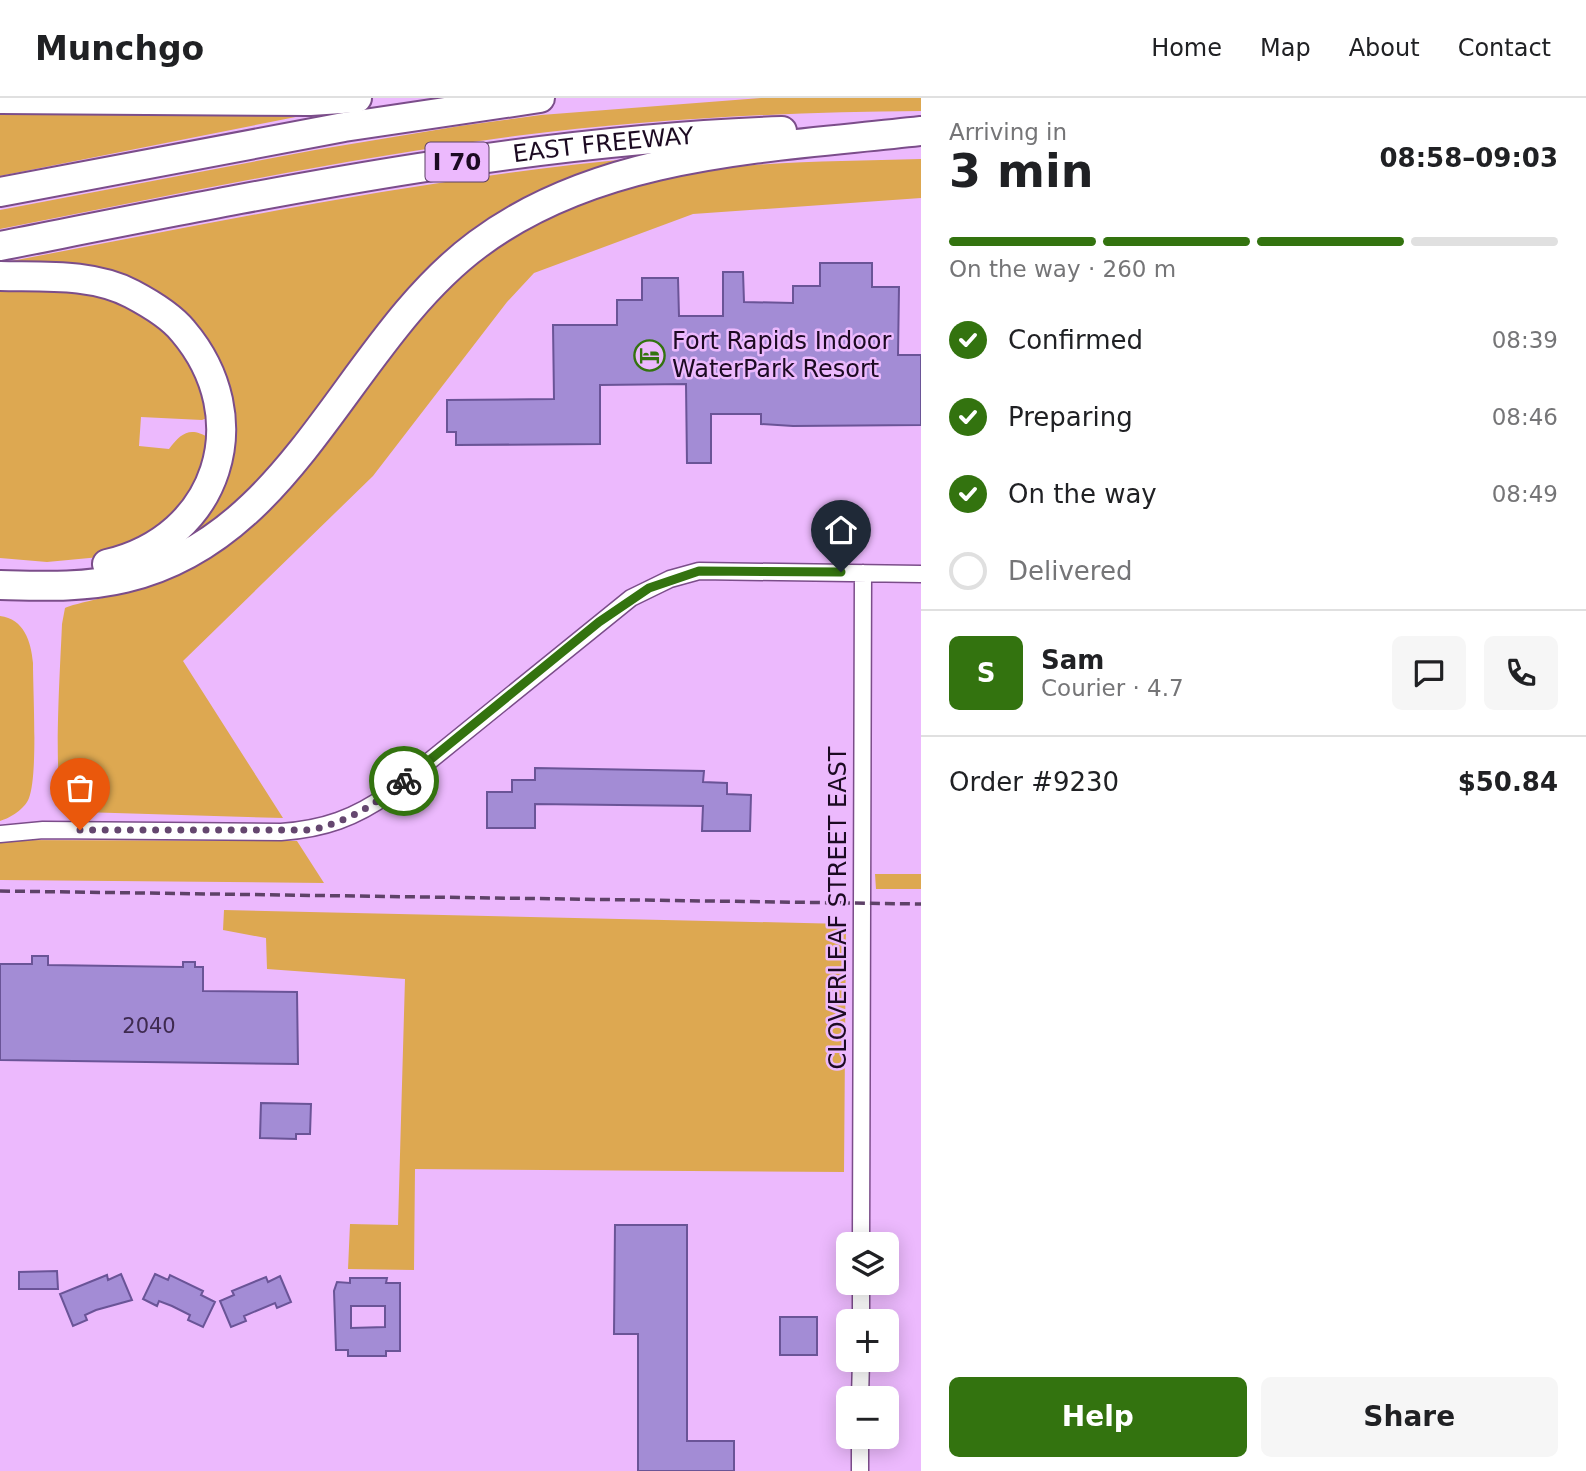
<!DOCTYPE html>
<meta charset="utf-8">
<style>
:root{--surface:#fff;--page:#f6f6f6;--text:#202124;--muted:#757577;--line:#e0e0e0;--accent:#33730f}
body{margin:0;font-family:"DejaVu Sans",sans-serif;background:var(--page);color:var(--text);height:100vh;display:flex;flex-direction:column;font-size:26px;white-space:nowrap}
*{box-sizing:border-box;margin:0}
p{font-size:23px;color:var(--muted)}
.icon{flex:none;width:38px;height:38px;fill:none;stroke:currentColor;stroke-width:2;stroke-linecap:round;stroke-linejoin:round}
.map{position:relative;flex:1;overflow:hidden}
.panel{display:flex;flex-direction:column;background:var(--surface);width:665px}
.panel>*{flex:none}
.controls{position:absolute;left:836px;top:1134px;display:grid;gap:14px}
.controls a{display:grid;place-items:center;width:63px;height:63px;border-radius:10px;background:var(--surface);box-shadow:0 4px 18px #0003;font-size:35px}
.pin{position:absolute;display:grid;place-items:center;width:60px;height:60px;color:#fff;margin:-72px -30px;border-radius:50% 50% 50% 0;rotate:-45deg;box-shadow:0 0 7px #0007}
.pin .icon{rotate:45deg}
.courier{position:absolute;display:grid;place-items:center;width:70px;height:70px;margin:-35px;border:5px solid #33730f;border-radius:50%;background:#fff;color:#222;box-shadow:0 2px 9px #0007}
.summary em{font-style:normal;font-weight:700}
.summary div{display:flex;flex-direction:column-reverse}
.summary{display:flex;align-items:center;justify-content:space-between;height:119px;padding:0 28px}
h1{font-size:46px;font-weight:700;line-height:52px}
.bar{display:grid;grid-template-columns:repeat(4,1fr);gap:10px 7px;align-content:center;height:84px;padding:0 28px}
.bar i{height:9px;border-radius:5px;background:var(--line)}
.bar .active{background:var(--accent)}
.bar p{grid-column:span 4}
.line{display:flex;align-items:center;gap:18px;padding:0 28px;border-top:2px solid var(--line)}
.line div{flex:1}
.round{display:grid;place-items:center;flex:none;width:74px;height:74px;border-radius:10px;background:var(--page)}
ol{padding:0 28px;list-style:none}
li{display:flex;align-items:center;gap:21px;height:77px}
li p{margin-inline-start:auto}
li .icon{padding:7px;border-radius:50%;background:var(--accent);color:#fff;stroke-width:4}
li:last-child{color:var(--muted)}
li i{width:38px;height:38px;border:4px solid var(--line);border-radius:50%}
.action{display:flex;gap:14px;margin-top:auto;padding:14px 28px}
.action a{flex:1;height:80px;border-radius:10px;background:var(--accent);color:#fff;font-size:28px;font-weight:700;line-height:80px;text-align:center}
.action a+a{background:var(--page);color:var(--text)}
header{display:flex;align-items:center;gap:42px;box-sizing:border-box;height:98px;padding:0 35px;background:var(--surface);border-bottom:2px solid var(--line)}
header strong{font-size:33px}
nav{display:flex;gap:38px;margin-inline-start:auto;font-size:24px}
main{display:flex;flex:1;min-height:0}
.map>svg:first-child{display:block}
</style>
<header>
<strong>Munchgo</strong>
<nav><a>Home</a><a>Map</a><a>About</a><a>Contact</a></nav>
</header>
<main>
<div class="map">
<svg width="921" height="1373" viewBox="0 0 921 1373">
<rect width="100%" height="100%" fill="#ecb9fd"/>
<!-- green -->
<path fill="#dda851" d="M761,0H921V13C785,14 650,21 515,38C342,61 171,97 0,131V112L315,52L460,28L541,17Z
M326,13L0,78V16Z
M639,60L515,113L268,383L176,453L223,368L187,227L1,165C212,125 424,80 639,60Z
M921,61V100L693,116L534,175L507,204L373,378L183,563L283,720L82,714C73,710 66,705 62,696C53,680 61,554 62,526L65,510C71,506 128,495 141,490C184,476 220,453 254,424C318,369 352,290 407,228C472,155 561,100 657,80C743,62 834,64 921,61Z
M0,187L109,195L179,240L212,318L202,322L141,319L139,348L169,351C181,335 190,328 209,340L205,373L172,423L100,459L47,464L0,460Z
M0,518C24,521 31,543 33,565C33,594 38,677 29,700C25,711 10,720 0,723Z
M0,742L297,743L324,785L0,782Z
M875,776H921V791H876Z
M224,812L846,826L844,1074L415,1071L414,1172L348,1171L350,1126L398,1127L405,881L267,871L266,840L223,832Z"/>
<!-- building -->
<path fill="#a38cd5" stroke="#6a5497" stroke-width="2" fill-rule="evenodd" d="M820,165H872V189H899L898,257H921V327L793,328L761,326V316H711V365H687L686,286L600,287V346L456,347V334H447V302L554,301L553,227H617V202H642V180H678L679,218H723V174H743L744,204L793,205V188H820Z
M535,670L704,673L703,684L727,685V696L751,697L750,733H702L703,708L535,706V730H487V694H512V682H535Z
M32,858H48V867L183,869V864H195V869H203V893L297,894L298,966L0,962V866H32Z
M261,1005L311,1006L310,1036H296V1041L260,1040Z
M615,1127H687V1343H734V1373H638V1236H614Z
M57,1173L58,1191H19V1174Z
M121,1176L132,1202L96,1212L85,1217L87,1222L73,1228L60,1196L107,1177L108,1182Z
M155,1176L168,1182L170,1177L203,1193L201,1197L215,1204L203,1229L188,1222L190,1217L172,1208L159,1203L157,1208L143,1201Z
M280,1178L291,1204L277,1210L275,1205L244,1218L246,1223L231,1229L220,1203L234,1197L232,1193L266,1179L268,1184Z
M350,1180H387L386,1185H400V1253H386V1258H348V1252H336L334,1193L337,1184L350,1185ZM351,1208H385V1229L351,1230Z
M780,1219H817V1257H780Z"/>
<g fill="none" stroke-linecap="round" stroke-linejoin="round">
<defs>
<path id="street" d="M0,736L43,732L281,734C324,731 355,720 390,695L631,500L670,481L699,473L921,476
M861,1146L863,475
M861,1185V1223
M860,1300L861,1262
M860,1373V1339"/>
<g id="highway">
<path d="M0,1L310,3L357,0"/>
<path d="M0,94L344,29L540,0"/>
<path id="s1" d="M0,148C259,97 518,42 782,33"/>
<path d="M0,178C42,179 93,175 132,196C149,205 171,218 183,233C257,320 219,440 107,466"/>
<path d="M0,487C41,488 84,490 125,480C296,440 347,243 478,146C603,53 772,50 921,33"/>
</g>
</defs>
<!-- street casing -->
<use href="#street" stroke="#7b4d8a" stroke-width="19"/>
<!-- highway casing -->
<use href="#highway" stroke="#7b4d8a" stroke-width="32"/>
<!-- street -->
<use href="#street" stroke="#fff" stroke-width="16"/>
<!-- highway -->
<use href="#highway" stroke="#fff" stroke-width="28"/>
<!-- rail -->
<path stroke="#5e4268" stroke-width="3.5" stroke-dasharray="10 5" stroke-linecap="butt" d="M0,793L921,806"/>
</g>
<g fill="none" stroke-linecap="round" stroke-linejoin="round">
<!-- done -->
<path stroke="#65476f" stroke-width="7" stroke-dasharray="0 12.6" d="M80,732H312C348,723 375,707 404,683"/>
<!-- route -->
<path stroke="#33730f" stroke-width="9" d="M404,683L599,524L649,490L699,473L841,474"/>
</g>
<!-- icons -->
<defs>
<symbol id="hotel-ring" viewBox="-11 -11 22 22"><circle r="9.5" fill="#ecb9fd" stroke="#33730f" stroke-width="1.5"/><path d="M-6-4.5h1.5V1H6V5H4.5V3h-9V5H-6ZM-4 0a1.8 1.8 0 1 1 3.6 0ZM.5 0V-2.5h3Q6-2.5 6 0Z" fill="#33730f"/></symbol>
</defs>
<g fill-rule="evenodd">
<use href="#hotel-ring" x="632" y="240" width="35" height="35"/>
</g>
<g text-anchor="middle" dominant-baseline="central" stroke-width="5" stroke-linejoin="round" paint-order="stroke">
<!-- number labels -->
<g font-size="21" fill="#3e2a4f">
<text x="149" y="928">2040</text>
</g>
<!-- shield labels -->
<rect fill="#ecb9fd" stroke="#5a3e64" stroke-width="2" x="425.5" y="44.5" width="63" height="39" rx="5"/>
<g font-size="23" font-weight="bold" fill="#1c0a22">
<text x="457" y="64">I 70</text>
</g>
<!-- street labels -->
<g font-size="24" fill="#1c0a22" stroke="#ecb9fd">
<text stroke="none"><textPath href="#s1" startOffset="612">EAST FREEWAY</textPath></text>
<text transform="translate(838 810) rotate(-90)">CLOVERLEAF STREET EAST</text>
</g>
<!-- poi labels -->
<g font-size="24" fill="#1c0a22" stroke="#ecb9fd" text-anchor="start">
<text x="672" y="243">Fort Rapids Indoor<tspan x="672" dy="28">WaterPark Resort</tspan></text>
</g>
</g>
</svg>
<div class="controls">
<a><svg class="icon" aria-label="layers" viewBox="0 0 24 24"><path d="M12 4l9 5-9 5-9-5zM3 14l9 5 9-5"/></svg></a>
<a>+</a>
<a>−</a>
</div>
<div class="pin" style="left:80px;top:732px;background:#ea580c"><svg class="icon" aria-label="bag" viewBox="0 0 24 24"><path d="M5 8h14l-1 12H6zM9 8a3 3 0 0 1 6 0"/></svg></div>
<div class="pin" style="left:841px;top:474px;background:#1f2937"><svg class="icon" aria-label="home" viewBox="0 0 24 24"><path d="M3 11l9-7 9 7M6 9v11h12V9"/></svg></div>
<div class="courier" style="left:404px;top:683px"><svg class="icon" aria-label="bike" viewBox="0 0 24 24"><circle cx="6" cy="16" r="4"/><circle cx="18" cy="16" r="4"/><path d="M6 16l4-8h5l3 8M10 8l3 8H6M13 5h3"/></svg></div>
</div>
<section class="panel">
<div class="summary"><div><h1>3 min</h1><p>Arriving in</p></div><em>08:58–09:03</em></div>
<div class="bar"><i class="active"></i><i class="active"></i><i class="active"></i><i></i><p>On the way · 260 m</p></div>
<ol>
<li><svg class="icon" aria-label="check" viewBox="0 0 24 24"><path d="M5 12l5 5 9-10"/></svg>Confirmed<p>08:39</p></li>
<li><svg class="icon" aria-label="check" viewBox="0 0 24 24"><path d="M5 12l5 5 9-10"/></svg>Preparing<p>08:46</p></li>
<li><svg class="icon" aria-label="check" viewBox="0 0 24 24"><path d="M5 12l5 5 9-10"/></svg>On the way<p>08:49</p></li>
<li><i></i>Delivered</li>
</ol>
<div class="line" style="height:126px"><b class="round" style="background:var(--accent);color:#fff">S</b><div><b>Sam</b><p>Courier · 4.7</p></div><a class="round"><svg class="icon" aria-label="chat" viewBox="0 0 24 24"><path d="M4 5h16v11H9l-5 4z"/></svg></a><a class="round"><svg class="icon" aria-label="phone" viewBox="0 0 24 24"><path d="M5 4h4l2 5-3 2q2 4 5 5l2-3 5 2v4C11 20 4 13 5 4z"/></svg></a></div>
<div class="line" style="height:91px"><div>Order #9230</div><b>$50.84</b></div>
<div class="action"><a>Help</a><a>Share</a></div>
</section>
</main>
